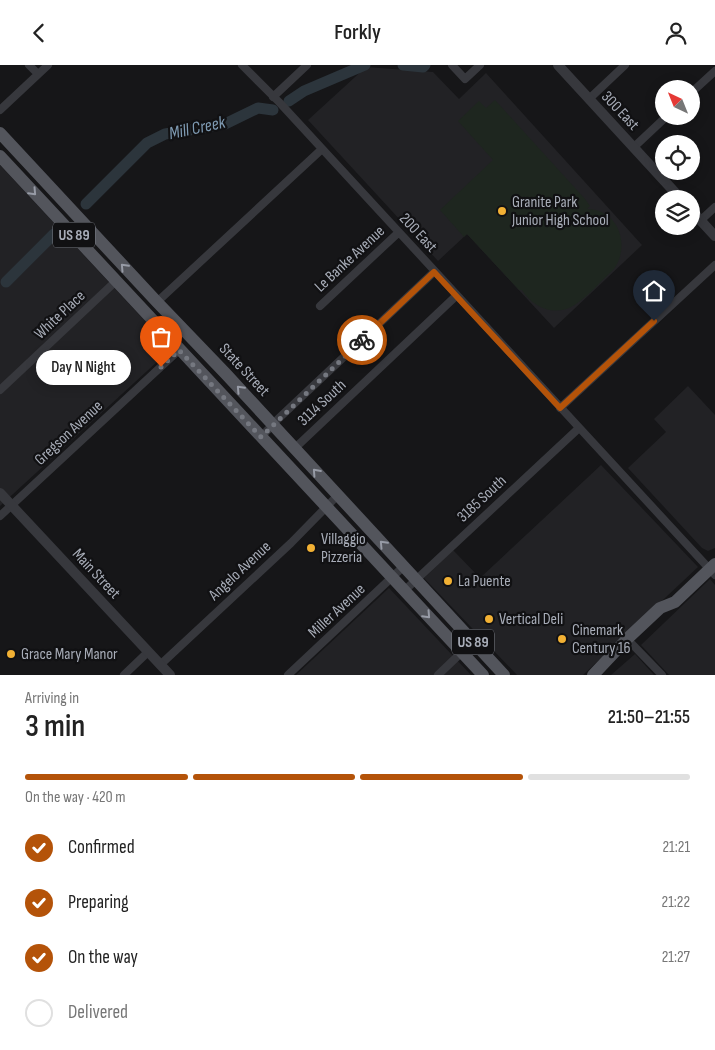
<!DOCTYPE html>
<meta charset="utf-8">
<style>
:root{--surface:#fff;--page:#f2f2f2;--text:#222;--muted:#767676;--line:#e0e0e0;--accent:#b45309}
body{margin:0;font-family:"Sofia Sans Condensed",sans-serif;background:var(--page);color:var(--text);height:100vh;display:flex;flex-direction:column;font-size:19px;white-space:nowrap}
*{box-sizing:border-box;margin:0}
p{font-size:16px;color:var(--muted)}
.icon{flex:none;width:28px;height:28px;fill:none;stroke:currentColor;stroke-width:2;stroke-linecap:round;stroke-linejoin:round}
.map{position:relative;height:610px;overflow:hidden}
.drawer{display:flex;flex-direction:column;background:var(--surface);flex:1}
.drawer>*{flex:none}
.needle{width:32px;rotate:317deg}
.buttons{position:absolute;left:655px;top:15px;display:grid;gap:10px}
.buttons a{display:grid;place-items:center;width:45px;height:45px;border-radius:50%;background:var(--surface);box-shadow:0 2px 12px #0003;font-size:25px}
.pin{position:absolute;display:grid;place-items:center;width:42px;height:42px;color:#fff;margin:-51px -21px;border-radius:50% 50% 50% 0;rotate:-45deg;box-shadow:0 0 5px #0007}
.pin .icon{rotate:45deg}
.courier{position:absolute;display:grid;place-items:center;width:50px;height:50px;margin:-25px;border:4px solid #b45309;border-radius:50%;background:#fff;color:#222;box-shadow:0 1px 6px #0007}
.bubble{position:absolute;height:35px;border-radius:18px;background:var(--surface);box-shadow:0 2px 12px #0003;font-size:16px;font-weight:600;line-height:35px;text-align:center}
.overview em{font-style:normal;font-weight:600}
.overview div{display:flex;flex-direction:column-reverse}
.overview{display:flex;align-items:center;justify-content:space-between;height:85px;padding:0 25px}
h1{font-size:32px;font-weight:600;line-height:38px}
.bar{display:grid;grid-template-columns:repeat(4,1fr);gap:8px 5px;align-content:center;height:60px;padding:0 25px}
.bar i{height:6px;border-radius:4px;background:var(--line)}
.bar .current{background:var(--accent)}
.bar p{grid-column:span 4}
ol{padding:0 25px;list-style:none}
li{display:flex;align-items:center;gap:15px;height:55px}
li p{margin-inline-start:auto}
li .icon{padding:5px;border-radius:50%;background:var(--accent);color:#fff;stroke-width:4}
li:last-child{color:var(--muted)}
li i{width:28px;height:28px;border:2px solid var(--line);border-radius:50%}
header{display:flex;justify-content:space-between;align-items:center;height:65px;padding:0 25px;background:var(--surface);font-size:22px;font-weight:600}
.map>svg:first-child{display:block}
</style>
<header><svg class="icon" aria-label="back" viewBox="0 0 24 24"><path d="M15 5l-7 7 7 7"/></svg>Forkly<svg class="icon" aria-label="person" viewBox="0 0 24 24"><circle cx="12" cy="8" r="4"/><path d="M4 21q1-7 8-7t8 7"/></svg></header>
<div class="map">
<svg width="715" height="610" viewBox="0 0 715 610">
<rect width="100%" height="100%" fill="#161618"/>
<!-- built -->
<path fill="#222225" d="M366,2L433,7L459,34L486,8L642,180L554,263L467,169L438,196L308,55Z
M0,100L171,284L0,441Z
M688,321L715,350V483L708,486L702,483L628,403L666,367L654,354Z
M601,400L698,502L583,610H517L424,513L453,485L480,513Z
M710,514L715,520V610H669L641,580Z
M389,523L471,610H296Z
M635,589L654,610H611Z"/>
<!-- green -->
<path fill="#1e261f" d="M495,35L585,134L590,141L587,144C618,144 631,180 614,204C601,216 588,232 573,241C554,252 532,242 522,225H519L467,169L464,172L440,145L493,95L458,56L479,36L486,43Z"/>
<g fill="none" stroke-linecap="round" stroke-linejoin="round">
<!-- river -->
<path stroke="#2c353c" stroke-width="11" d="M403,0L423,2L425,0
M289,36L304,26L365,0
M86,139L147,78L165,69L225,59L258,43L273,45
M6,217L54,169"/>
<!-- minor -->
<path stroke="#37383d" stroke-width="8" d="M29,0L38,9
M242,0L279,37L715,510
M452,0L465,14L480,0
M691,28L715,6
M273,32L307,0
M589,34L625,0
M0,45L48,0
M634,82L667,51
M701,155L715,142
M157,237L322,84
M320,241L399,167
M0,325L116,216
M560,343L715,200
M261,372L278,354L434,207
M295,383L456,231
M0,451L179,285
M404,526L579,363
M632,579L662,610
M160,600L291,478L338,430
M124,610L148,587
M288,610L404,501
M438,610L462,587"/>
<!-- tertiary -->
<path stroke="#37383d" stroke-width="10" d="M558,0L681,134
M691,145L715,171
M0,428L170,610"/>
<!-- primary -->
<path stroke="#53555c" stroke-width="12" d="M0,68L157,237L226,309L504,610
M0,91L483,610
M593,610L628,573L660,543L675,537L715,499"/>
</g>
<!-- one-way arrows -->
<defs><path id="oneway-chevron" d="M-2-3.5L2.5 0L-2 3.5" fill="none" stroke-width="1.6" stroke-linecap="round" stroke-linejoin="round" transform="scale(1.25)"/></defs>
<g stroke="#979ba6">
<use href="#oneway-chevron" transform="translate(33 127) rotate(47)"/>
<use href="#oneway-chevron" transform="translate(124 202) rotate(-133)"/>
<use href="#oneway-chevron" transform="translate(240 324) rotate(-133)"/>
<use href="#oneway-chevron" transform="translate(316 407) rotate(-132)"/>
<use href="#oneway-chevron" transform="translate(383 479) rotate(-133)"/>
<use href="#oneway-chevron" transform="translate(427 550) rotate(47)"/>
</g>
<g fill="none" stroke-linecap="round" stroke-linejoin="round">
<!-- done -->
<path stroke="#757880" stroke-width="5" stroke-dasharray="0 9" d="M161,302L179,285L261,372L362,275"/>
<!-- route -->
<path stroke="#b45309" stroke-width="6" d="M362,275L434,207L560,343L654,256"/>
</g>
<!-- markers -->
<g fill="#f2b134" stroke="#111113" stroke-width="2">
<circle cx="502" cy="146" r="5"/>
<circle cx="311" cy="483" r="5"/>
<circle cx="448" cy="516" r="5"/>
<circle cx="489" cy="554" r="5"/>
<circle cx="562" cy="574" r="5"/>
<circle cx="11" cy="589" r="5"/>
</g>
<g text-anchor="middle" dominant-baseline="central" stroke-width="4.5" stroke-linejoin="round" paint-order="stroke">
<!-- shield labels -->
<g fill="#111113" stroke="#7b7e86" stroke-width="1">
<rect x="53" y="157.5" width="42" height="25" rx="4"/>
<rect x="452" y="564.5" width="42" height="25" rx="4"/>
</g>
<g font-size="15" font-weight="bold" fill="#a8adb8">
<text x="74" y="170">US 89</text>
<text x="473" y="577">US 89</text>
</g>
<!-- street labels -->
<g font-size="16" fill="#a8adb8" stroke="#111113">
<text transform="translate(620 46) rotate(47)">300 East</text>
<text transform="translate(418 168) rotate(47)">200 East</text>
<text transform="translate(350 194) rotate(-43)">Le Banke Avenue</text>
<text transform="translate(60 250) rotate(-43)">White Place</text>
<text transform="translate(244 305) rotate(47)">State Street</text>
<text transform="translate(322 338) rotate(-43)">3114 South</text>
<text transform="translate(69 368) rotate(-43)">Gregson Avenue</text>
<text transform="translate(482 434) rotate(-43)">3185 South</text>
<text transform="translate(240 506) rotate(-43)">Angelo Avenue</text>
<text transform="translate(96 509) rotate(47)">Main Street</text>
<text transform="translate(337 546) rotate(-43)">Miller Avenue</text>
</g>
<!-- poi labels -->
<g font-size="16" fill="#a8adb8" stroke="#111113" text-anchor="start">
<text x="512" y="137">Granite Park<tspan x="512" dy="18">Junior High School</tspan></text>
<text x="321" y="474">Villaggio<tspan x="321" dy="18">Pizzeria</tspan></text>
<text x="458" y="516">La Puente</text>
<text x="499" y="554">Vertical Deli</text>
<text x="572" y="565">Cinemark<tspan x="572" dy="18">Century 16</tspan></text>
<text x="21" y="589">Grace Mary Manor</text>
</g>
<!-- water labels -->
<g font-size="18" font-style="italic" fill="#7f9bb3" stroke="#111113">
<text transform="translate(197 63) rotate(-12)">Mill Creek</text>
</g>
</g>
</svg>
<div class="buttons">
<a><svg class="needle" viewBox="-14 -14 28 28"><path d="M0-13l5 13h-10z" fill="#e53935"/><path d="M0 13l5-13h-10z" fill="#767676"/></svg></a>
<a><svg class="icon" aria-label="locate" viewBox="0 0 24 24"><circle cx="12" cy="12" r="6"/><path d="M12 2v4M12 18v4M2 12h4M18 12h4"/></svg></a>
<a><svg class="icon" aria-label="layers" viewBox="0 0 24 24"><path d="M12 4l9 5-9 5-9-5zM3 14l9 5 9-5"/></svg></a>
</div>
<div class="pin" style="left:161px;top:302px;background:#ea580c"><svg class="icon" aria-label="bag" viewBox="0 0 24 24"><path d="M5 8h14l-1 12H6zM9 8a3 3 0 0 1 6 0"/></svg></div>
<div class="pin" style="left:654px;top:256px;background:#1f2937"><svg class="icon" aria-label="home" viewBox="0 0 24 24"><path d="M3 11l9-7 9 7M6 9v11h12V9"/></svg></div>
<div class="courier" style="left:362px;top:275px"><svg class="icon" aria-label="bike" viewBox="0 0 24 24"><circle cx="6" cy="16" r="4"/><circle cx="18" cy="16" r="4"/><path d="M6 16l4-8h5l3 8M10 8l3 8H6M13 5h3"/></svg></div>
<div class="bubble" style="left:36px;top:285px;width:95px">Day N Night</div>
</div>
<section class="drawer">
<div class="overview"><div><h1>3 min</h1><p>Arriving in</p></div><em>21:50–21:55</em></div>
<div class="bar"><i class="current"></i><i class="current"></i><i class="current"></i><i></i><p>On the way · 420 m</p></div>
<ol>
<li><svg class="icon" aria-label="check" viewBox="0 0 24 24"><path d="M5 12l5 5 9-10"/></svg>Confirmed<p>21:21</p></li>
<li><svg class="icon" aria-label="check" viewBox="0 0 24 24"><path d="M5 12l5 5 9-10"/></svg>Preparing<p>21:22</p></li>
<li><svg class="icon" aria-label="check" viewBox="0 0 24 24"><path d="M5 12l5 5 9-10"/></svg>On the way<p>21:27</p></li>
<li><i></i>Delivered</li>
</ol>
</section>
